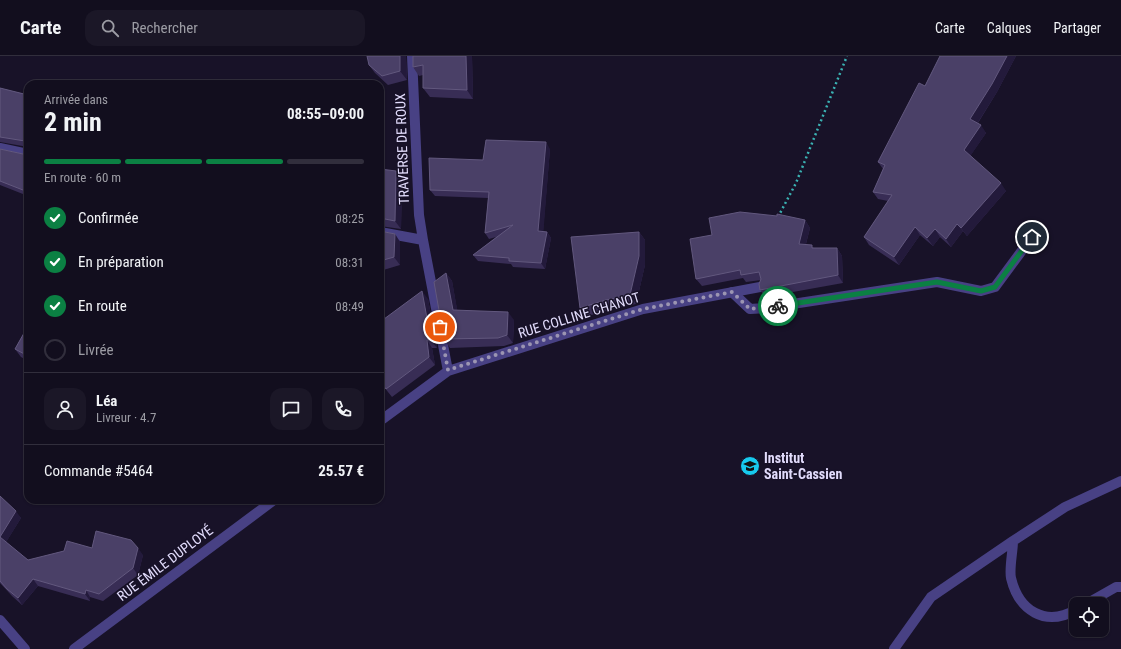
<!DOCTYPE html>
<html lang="fr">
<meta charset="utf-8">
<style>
:root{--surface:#120e1e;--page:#1b1727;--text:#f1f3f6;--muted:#9c9ca4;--line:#312e3c;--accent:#0b8043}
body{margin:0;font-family:"Roboto Condensed",sans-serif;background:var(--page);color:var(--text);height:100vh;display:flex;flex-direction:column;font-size:15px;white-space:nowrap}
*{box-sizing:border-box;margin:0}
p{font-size:13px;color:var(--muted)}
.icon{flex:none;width:22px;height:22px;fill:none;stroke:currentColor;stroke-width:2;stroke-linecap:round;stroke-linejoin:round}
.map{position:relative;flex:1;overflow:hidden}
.panel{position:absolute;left:24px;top:24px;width:360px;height:424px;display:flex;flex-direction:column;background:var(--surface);border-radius:12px;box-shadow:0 1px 3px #0004,0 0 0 1px var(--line)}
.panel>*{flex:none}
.fabs{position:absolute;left:1069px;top:541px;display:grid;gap:8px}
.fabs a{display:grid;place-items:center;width:40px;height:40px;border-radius:8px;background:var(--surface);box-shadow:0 1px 3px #0004,0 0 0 1px var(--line);font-size:20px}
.pin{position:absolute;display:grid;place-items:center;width:34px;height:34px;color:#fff;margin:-17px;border:2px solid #fff;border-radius:50%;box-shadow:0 1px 4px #0007}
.courier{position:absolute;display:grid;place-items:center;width:40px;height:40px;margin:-20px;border:3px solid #0b8043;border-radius:50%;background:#fff;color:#222;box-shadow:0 1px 5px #0007}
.headline em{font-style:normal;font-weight:700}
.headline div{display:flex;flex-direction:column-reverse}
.headline{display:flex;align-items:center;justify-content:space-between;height:68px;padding:0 20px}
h1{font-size:26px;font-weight:700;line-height:30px}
.bar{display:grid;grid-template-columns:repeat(4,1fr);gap:6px 4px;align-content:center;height:48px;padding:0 20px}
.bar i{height:5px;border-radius:3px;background:var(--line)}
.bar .active{background:var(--accent)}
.bar p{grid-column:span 4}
.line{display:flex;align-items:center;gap:10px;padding:0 20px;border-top:1px solid var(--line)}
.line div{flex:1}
.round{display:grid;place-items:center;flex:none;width:42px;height:42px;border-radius:12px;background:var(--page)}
ol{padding:0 20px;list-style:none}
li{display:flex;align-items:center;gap:12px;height:44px}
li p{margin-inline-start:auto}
li .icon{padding:4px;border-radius:50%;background:var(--accent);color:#fff;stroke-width:4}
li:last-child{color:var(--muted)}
li i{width:22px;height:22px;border:2px solid var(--line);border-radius:50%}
header{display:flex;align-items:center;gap:24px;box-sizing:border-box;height:56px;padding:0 20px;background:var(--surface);border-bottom:1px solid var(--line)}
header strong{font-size:19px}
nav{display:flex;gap:22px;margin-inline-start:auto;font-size:14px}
.search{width:280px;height:36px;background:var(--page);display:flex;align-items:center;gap:10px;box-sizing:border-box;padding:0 14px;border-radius:12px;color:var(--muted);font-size:15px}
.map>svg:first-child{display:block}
</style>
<header>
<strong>Carte</strong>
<div class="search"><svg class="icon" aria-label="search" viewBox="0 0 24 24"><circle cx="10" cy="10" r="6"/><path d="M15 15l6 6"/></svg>Rechercher</div>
<nav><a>Carte</a><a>Calques</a><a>Partager</a></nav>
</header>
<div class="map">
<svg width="1121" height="593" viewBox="0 0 1121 593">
<rect width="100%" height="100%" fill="#181228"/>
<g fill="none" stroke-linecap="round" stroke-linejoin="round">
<!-- path -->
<path stroke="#3ab2b3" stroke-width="2.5" stroke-dasharray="2 3" stroke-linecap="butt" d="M778,161L796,127L847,0"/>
<!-- lane -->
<path stroke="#484184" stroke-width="10" d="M732,236L750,253L766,252L937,226L981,235L995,231L1032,181
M1086,548L1116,531H1121
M1076,554C1045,571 1019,555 1011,522C1009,513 1013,495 1013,485L1065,451L1121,425
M894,593L931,541L1013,485"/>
<!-- street -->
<path stroke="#484184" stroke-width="10" d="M412,0L419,159L423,184
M0,92L28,98
M380,176L423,184L448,315
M380,365L448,315L643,253L760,231
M0,564L25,593
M74,593L274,444"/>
</g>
<!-- wall -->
<path fill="#382d55" d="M406,0L407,24L388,29L375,17L369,9Z
M413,0H472L473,43L430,41L423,32V19L419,20L413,11Z
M940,0H1016L997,36L978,67L986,77L970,100L1006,135L967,180L963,175L951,191L940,181L933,190L920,179L899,209L869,189L864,181L888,145L878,143L873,136L883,113L878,106L925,30Z
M0,32L28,39V91L0,86Z
M0,93L23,98L28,96V140L0,129Z
M550,93L543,175L547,176L551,182L545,213L513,211L511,208L478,205L473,199L496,181L489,183L485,177L488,142L435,140L430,134L483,104Z
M380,113L402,123L401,173L380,170Z
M777,160L805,164L810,172L806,188L814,192H837L842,200L843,227L765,241L760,234L761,224L746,226L743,222L702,230L696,223L712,179Z
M380,175L395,178L400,186V209L380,215Z
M639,176L645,184V209L636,248L611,253L585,261L580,252Z
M446,217L452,225L457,254L514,264L513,287L504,290L450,292L444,283Z
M428,243L437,292H432L435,309L392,341L380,326V266Z
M28,270V305L21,301L15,293Z
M0,440L21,462L6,486L28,504L92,492L143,499L138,519L103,545L90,541V545L38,530L22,549L12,540L0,527Z"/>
<!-- shaded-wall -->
<path fill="#231a3b" d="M400,0H406L407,24L400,15Z
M466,0H472L473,43L467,34Z
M1007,0H1016L997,36L975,71L970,63Z
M981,69L986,77L969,102L964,94Z
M546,86L550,93L543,181L538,175Z
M396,115L402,123L401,173L395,165Z
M1001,127L1006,135L967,180L961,172Z
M805,164L810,172L804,195L799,188Z
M957,168L963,175L951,191L946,183Z
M915,171L920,179L899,209L894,201Z
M935,173L940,181L933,190L927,182Z
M547,176L551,182L545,213L541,207Z
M639,176L645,184V209L636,248L630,239Z
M395,178L400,186V209L394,201Z
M837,192L842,200L843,227L838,219Z
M446,217L452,225L459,263L453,254Z
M422,235L428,243L437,292L431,284Z
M508,256L514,264L513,287L507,279Z
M427,284L432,292L435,309L429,301Z
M16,455L21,462L5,488L0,481Z
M138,492L143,499L138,519L133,512Z
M33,523L38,530L22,549L18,542Z
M86,534L90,541V545L85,538Z"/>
<!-- building -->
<path fill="#4a4067" stroke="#62587e" d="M367,0H400V15L382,20L369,9Z
M413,0H466L467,34L423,32V9L413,11Z
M940,0H1007L992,28L970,63L981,69L964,94L1001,127L961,172L957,168L946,183L935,173L927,182L915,171L894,201L864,181L892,139L873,136L885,109L878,106L919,27L925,30Z
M36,25L49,28H35Z
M0,32L28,39V88L25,85L0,81Z
M486,84L546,86L538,175L547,176L541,207L509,205V202L473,199L513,169L485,177L489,136L430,134L429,102L483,104Z
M0,93L23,98L28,96V136L0,125Z
M380,113L396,115L395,165L380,162Z
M740,156L777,160V158L805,164L799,188L812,189V192H837L838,219L760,234L759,228L761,223L759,216L741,219L740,214L696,223L690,183L712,179L709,162Z
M380,175L395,178L394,201L380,205Z
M639,176V200L630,239L606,244L580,252L571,181Z
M446,217L453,254L508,256L507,279L498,282L444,283L434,226Z
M422,235L431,284H427L429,301L386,333L380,325V266Z
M28,270V300L15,293Z
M0,440L16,455L0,481L28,504L64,495L67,485L92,492L96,475L131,484L138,492L133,512L99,538L86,534L85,538L33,523L18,542L7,533L0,525Z"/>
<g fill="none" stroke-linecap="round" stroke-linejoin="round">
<!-- done -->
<path stroke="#9b95b2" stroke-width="4" stroke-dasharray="0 7.2" d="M440,271L448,314L643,253L732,236L750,253L778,250"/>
<!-- route -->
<path stroke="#0b8043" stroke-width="5" d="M778,250L937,226L981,235L995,231L1032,181"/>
</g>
<!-- icons -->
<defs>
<symbol id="university-disc" viewBox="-11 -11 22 22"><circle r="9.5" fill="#17caee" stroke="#181228"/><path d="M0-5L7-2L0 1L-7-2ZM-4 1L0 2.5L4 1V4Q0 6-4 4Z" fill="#111"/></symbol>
</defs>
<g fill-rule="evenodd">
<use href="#university-disc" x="739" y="399" width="22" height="22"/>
</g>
<g text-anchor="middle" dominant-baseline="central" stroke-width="3" stroke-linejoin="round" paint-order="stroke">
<!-- street labels -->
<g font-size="14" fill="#e2dcfc" stroke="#181228">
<text transform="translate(402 93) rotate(-92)">TRAVERSE DE ROUX</text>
<text transform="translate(579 259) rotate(-17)">RUE COLLINE CHANOT</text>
<text transform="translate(165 507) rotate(-37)">RUE ÉMILE DUPLOYÉ</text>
</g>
<!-- poi labels -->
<g font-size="14" font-weight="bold" fill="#e2dcfc" stroke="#181228" text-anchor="start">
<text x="764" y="402">Institut<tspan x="764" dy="16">Saint-Cassien</tspan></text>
</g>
</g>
</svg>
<div class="fabs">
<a><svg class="icon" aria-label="locate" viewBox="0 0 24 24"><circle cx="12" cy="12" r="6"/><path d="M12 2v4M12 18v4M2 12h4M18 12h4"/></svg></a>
</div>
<div class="pin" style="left:440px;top:271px;background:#ea580c"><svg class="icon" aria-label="bag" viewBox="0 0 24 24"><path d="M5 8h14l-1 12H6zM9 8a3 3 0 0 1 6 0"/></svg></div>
<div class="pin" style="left:1032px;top:181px;background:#1f2937"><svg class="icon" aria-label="home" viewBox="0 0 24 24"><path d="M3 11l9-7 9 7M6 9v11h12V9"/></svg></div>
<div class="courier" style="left:778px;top:250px"><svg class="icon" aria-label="bike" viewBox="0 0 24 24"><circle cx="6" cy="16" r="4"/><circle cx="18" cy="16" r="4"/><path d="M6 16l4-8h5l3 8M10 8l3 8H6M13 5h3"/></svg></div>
<section class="panel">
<div class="headline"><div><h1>2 min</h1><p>Arrivée dans</p></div><em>08:55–09:00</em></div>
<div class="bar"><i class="active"></i><i class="active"></i><i class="active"></i><i></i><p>En route · 60 m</p></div>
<ol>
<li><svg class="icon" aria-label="check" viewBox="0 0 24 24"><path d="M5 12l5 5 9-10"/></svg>Confirmée<p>08:25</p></li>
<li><svg class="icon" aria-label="check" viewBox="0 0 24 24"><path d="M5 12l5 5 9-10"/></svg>En préparation<p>08:31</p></li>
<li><svg class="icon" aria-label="check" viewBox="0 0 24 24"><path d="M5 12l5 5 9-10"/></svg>En route<p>08:49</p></li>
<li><i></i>Livrée</li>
</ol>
<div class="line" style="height:72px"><a class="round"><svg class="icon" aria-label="person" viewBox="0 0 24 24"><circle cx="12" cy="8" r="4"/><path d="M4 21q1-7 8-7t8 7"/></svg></a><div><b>Léa</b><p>Livreur · 4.7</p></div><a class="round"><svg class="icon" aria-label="chat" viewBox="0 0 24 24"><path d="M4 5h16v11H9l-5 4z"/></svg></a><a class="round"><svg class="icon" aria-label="phone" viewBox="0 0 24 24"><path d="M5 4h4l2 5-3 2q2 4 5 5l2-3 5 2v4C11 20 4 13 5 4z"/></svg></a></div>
<div class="line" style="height:52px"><div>Commande #5464</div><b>25.57 €</b></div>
</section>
</div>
